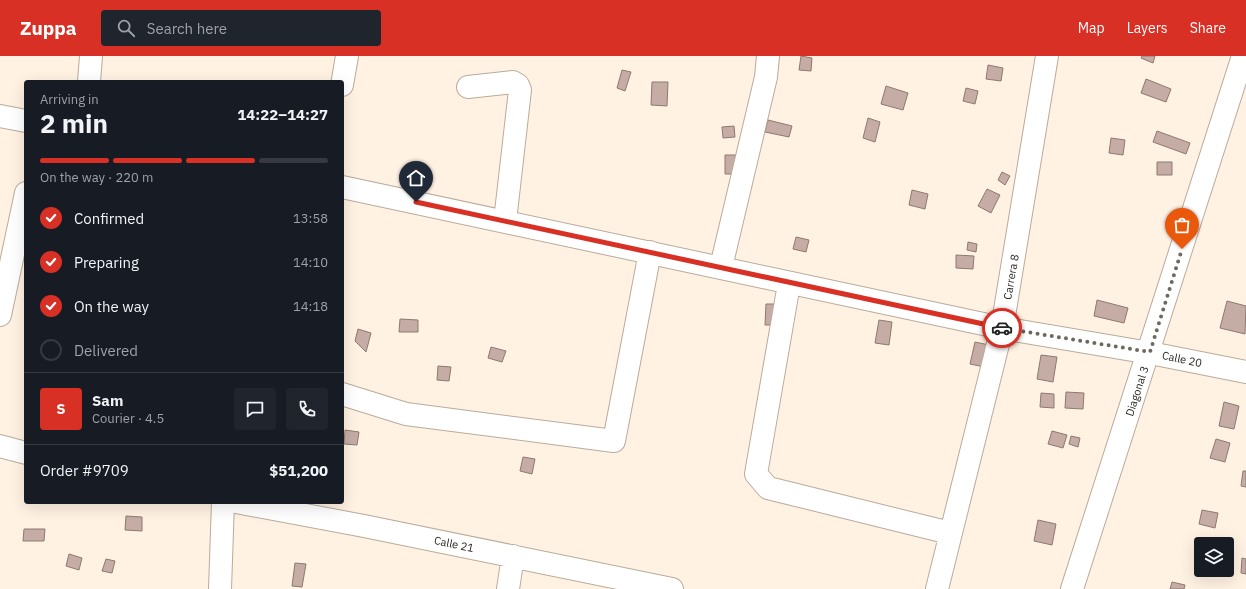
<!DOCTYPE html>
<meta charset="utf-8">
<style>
:root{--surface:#171b24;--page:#20242c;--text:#f1f3f6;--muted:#9ea1a6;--line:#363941;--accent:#d93025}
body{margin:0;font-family:"IBM Plex Sans",sans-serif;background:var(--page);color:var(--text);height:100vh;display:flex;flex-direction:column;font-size:15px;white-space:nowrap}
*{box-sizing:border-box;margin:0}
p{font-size:13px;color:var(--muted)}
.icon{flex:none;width:22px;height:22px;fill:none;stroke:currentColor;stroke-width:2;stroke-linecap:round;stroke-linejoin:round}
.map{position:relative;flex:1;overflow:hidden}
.side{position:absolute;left:24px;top:24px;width:320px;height:424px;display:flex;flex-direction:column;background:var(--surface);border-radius:4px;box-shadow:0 4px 16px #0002}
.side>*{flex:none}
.controls{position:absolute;left:1194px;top:481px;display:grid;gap:8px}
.controls a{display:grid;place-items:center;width:40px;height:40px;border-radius:4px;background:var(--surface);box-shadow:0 4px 16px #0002;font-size:20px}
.pin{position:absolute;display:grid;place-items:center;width:34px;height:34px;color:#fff;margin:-41px -17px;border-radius:50% 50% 50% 0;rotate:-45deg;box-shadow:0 0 4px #0007}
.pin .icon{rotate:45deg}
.courier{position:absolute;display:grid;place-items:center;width:40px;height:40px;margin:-20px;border:3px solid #d93025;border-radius:50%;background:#fff;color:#222;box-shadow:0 1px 5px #0007}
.headline em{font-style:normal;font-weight:700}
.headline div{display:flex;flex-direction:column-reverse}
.headline{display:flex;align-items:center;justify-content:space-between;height:68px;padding:0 16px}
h1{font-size:26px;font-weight:700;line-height:30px}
.bar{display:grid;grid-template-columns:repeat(4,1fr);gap:6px 4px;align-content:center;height:48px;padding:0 16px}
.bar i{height:5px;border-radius:3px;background:var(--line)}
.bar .current{background:var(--accent)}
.bar p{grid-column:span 4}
.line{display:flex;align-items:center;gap:10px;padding:0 16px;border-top:1px solid var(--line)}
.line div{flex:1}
.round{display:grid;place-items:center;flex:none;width:42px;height:42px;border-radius:4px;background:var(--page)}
ol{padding:0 16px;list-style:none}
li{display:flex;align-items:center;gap:12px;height:44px}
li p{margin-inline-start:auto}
li .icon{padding:4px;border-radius:50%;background:var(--accent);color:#fff;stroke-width:4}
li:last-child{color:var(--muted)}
li i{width:22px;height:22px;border:2px solid var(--line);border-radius:50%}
header{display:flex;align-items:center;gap:24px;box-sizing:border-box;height:56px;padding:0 20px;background:var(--accent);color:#fff}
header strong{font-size:19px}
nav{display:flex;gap:22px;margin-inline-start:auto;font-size:14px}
.search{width:280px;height:36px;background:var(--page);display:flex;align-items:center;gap:10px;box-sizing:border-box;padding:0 14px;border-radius:4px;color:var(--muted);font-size:15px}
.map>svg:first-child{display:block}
</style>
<header>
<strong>Zuppa</strong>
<div class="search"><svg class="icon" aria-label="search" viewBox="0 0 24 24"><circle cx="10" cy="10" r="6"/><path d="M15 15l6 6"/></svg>Search here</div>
<nav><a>Map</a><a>Layers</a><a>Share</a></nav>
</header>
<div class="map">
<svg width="1246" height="533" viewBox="0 0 1246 533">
<rect width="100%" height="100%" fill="#fff2e3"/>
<!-- building -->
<path fill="#c5ada6" stroke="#8e7871" d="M801,0L812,2L811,15L799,14Z
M1142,0H1155L1153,7L1141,2Z
M988,9L1003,12L1001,25L986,23Z
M622,14L631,16L625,35L617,32Z
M1146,23L1171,33L1166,46L1141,37Z
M652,26H668L667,50L651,49Z
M886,30L908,37L903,54L881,48Z
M966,32L978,35L975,48L963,45Z
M868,62L880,66L875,86L863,82Z
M768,64L792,70L789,81L765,76Z
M734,70L735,81L723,82L722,71Z
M1157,75L1190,87L1186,98L1153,86Z
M1111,82L1125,84L1123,99L1109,97Z
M725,99H739L738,118H725Z
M1157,106H1172V119H1157Z
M1002,116L1010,120L1005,129L998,124Z
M987,133L1000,139L991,157L978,150Z
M912,134L928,138L925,153L909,149Z
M796,181L809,184L806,196L793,193Z
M968,186L977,188L976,196L967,194Z
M956,199L974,200L973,213L956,212Z
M1097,244L1128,252L1124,267L1094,260Z
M1227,245L1246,250L1245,278L1220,272Z
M766,248H780V269H765Z
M400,263L418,264V276H399Z
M879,264L892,266L889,289L875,287Z
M358,273L371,277L366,296L355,285Z
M975,286L994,290L989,312L970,308Z
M491,291L506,295L502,306L488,302Z
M1041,299L1057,301L1053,326L1037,323Z
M438,310L451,311L449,325L437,324Z
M1066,336L1084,337L1083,353L1065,352Z
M1041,337L1054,338V352L1040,351Z
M1224,346L1239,350L1234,373L1219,370Z
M345,374L359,376L357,389L344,388Z
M1052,375L1067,379L1063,392L1048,388Z
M1071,380L1080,382L1078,391L1069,388Z
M1216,383L1230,387L1225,406L1210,402Z
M523,401L535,403L532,418L520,415Z
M1243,415H1246V431L1241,430Z
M1202,454L1218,457L1215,472L1199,468Z
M126,460L142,461V475L125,474Z
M1038,464L1056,468L1052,489L1034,485Z
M24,473H45L44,485H23Z
M69,498L82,502L79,514L66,510Z
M1242,502L1246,503V518L1241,517Z
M106,503L115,505L112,517L102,515Z
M295,507L306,508L302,531L292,530Z
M1172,526L1185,529L1184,533H1170Z"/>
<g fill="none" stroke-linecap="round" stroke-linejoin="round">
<defs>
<path id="minor" d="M89,26L91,0
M342,29L347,0
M468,31L513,26L518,29L520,34L505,165
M0,60L26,65
M342,131L1002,272L1150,297L1246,316
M721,211L766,21L768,0
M789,228L756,418L768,432L950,477
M0,259L26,137
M342,338L406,358L614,385L650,196
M0,390L26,397
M236,446L364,470L672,533
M220,533L223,446
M508,533L513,500
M937,533L1002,272L1047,0
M1072,533L1243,0"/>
</defs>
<!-- minor casing -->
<use href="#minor" stroke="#baab9a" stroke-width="24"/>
<!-- minor -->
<use href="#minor" stroke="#fff" stroke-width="22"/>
</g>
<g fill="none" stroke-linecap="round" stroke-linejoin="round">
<!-- done -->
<path stroke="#70685e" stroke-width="4" stroke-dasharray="0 7.2" d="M1002,272L1150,296L1182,193"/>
<!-- route -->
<path stroke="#d93025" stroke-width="5" d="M416,146L1002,272"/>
</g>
<g text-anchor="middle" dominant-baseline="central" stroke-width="4" stroke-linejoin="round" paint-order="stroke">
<!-- street labels -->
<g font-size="11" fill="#231d17" stroke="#fff">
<text transform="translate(1011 221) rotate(-80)">Carrera 8</text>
<text transform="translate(1182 303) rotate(12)">Calle 20</text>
<text transform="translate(1137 335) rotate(-72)">Diagonal 3</text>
<text transform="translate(454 488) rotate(12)">Calle 21</text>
</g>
</g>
</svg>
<div class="controls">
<a><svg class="icon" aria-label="layers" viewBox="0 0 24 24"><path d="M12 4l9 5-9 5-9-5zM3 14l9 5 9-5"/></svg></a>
</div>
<div class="pin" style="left:1182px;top:193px;background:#ea580c"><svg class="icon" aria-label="bag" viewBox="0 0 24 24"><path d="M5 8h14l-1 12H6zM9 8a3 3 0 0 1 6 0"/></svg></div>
<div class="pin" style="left:416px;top:146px;background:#1f2937"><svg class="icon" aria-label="home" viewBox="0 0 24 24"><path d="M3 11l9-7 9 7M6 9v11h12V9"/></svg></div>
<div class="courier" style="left:1002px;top:272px"><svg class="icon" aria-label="car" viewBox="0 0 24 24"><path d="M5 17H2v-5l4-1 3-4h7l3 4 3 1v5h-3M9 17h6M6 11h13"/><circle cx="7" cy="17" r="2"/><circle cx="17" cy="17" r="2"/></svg></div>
<section class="side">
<div class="headline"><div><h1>2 min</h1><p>Arriving in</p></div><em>14:22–14:27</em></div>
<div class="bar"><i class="current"></i><i class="current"></i><i class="current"></i><i></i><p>On the way · 220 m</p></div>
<ol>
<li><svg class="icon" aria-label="check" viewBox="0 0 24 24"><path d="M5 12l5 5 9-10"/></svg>Confirmed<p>13:58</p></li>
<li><svg class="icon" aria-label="check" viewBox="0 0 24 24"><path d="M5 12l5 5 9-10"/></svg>Preparing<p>14:10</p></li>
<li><svg class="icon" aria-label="check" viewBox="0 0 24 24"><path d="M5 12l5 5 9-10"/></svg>On the way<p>14:18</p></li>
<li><i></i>Delivered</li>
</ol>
<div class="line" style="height:72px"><b class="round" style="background:var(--accent);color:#fff">S</b><div><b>Sam</b><p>Courier · 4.5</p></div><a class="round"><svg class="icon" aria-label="chat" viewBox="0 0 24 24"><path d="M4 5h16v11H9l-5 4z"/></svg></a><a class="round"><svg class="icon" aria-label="phone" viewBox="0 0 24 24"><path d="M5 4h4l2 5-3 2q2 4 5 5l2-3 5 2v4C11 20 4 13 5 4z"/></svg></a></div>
<div class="line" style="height:52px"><div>Order #9709</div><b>$51,200</b></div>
</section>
</div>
